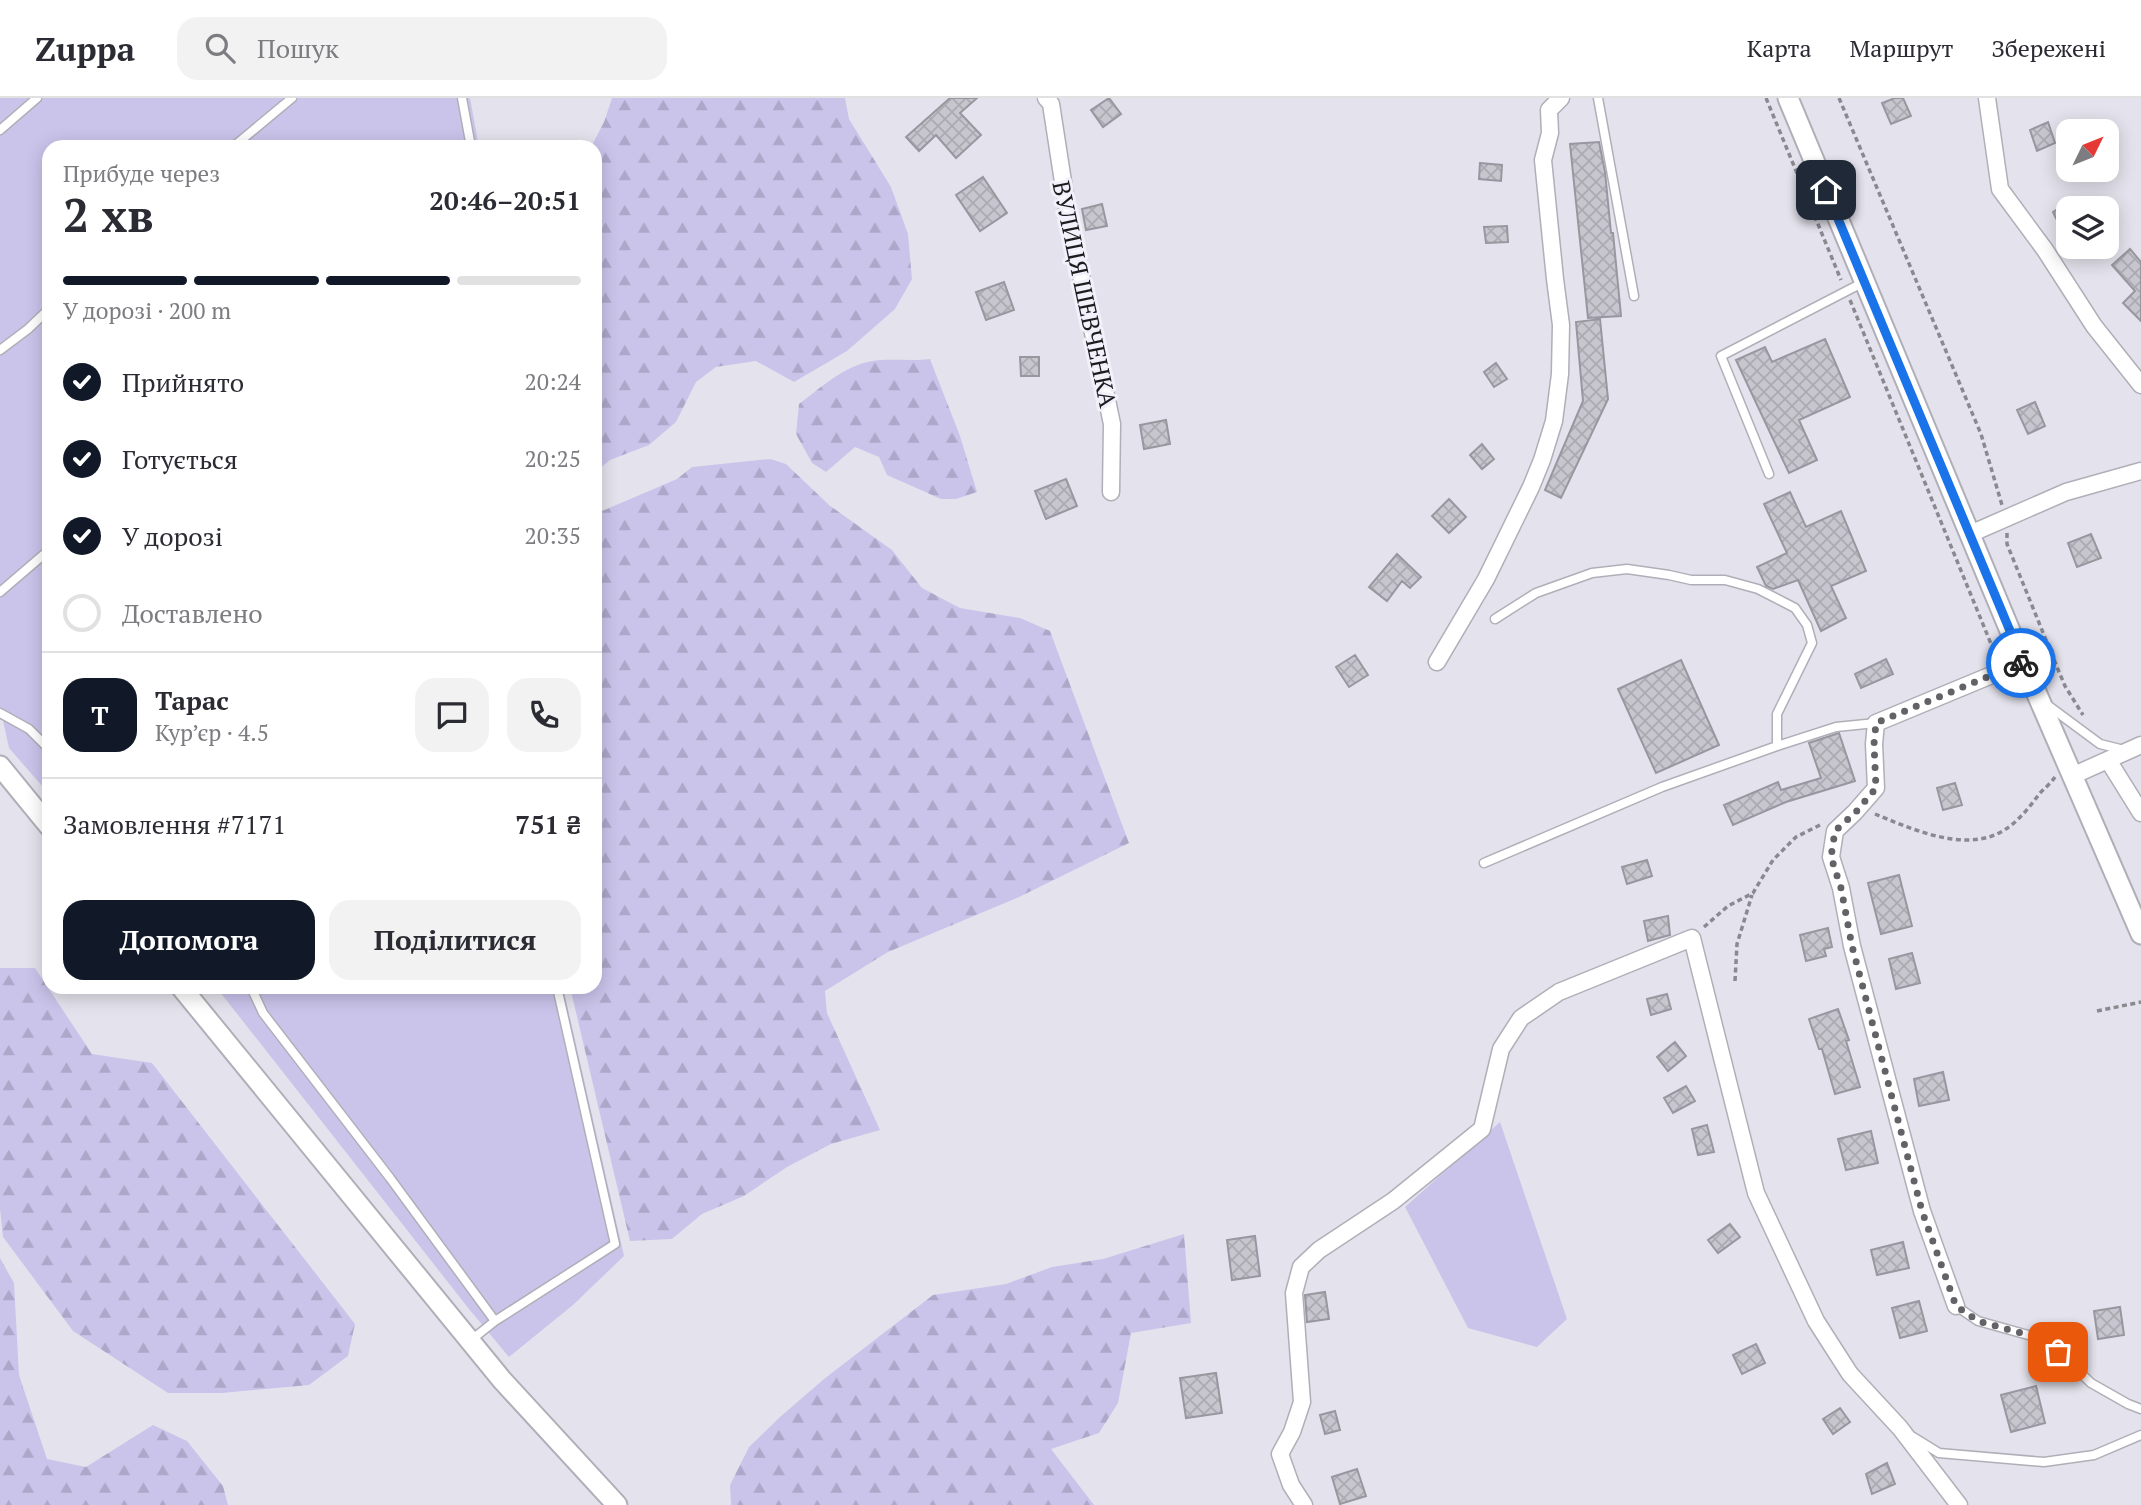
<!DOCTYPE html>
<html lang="uk">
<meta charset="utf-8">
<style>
:root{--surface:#fff;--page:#f2f2f3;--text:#2b2b33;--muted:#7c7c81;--line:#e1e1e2;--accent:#111827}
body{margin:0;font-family:"PT Serif",serif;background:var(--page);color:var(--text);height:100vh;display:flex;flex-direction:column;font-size:26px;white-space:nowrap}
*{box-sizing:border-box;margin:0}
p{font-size:23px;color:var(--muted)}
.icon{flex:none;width:38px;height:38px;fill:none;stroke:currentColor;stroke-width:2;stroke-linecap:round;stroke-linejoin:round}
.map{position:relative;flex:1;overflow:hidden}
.sheet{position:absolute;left:42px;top:42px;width:560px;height:854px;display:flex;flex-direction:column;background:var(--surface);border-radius:21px;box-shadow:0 4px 18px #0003}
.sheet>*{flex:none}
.needle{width:46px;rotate:47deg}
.fabs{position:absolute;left:2056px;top:21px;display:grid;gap:14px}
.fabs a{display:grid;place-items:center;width:63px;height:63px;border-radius:14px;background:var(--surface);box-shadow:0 4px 18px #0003;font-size:35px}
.pin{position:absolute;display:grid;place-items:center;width:60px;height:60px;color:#fff;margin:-30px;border-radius:14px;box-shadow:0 4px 10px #0006}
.courier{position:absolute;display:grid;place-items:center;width:70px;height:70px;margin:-35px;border:5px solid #1a73e8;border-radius:50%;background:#fff;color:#222;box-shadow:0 2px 9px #0007}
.summary em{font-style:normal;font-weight:700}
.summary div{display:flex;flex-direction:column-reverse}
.summary{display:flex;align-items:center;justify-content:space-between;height:119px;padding:0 21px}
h1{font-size:46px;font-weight:700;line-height:52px}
.bar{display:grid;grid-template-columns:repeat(4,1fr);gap:10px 7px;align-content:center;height:84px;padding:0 21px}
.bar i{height:9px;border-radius:5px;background:var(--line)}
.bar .on{background:var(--accent)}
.bar p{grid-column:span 4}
.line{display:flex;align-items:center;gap:18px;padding:0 21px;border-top:2px solid var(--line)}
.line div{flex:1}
.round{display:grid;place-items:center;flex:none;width:74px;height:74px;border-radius:21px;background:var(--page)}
ol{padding:0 21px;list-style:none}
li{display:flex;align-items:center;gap:21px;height:77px}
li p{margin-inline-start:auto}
li .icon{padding:7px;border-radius:50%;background:var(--accent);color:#fff;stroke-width:4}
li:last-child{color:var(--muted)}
li i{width:38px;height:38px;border:4px solid var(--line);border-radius:50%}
.cta{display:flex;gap:14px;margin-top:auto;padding:14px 21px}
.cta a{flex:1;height:80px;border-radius:21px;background:var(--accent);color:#fff;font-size:28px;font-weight:700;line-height:80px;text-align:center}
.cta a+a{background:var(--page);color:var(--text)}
header{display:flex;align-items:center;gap:42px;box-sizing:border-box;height:98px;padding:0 35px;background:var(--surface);border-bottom:2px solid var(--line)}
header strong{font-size:33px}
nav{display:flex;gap:38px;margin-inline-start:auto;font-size:24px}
.search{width:490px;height:63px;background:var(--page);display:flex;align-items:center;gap:18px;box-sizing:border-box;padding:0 24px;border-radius:21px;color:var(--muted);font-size:26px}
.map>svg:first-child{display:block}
</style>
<header>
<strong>Zuppa</strong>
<div class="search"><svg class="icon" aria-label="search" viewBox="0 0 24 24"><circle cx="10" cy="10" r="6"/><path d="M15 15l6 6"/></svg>Пошук</div>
<nav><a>Карта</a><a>Маршрут</a><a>Збережені</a></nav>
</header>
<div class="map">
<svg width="2141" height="1407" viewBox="0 0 2141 1407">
<defs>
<pattern id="forest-firs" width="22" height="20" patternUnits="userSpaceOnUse" patternTransform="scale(1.75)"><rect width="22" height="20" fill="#cac4eb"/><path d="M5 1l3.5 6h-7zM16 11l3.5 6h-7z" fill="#ada8c9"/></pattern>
<pattern id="building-cross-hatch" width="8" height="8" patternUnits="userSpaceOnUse" patternTransform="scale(1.75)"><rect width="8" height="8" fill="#c7c6cf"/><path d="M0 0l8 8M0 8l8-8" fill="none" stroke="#aaaab1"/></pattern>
</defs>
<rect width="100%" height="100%" fill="#e4e3ed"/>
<!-- green -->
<path fill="#cac4eb" d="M0,0H470L479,49H49V696L9,650L0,609Z
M216,889H563L624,1158L573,1207L509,1259L469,1211Z
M1500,1024L1567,1221L1537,1249L1468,1230L1405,1109Z"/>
<!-- forest -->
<path fill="url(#forest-firs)" d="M612,0H845L849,21L891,89L908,136L912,181L895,211L847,253L794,284L756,263L716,269L696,284L676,324L649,347L610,362L595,374V49H591L604,24Z
M930,261L960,338L977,394L956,401H941L887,377L879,359L855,349L826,374L812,365L796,336L799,306C823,288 848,264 880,262C897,261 913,263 930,261Z
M770,361L786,366L829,407L892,452L922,490L960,510L1020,520L1050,533L1129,745L1019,799L888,854L825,893L827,915L880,1032L831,1046L787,1069L744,1098L702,1116L672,1141L630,1143L570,889H595V416L677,381L692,369Z
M0,870H35L92,956L152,965L355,1226L348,1258L309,1287L222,1295H168L73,1233L3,1139L0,1111Z
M1184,1136L1191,1225L1131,1235L1118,1305L1099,1335L1051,1351L1094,1407H731L730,1387L749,1349L780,1319L824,1281L933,1197L1006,1186L1052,1169L1103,1161Z
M0,1160L14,1185L19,1277L47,1361L86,1369L153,1327L187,1343L223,1388L228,1407H0Z"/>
<!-- building -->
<path fill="url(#building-cross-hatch)" stroke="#98979f" stroke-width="2" d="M950,0H977L960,15L981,37L956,60L936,37L919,53L906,39Z
M1109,0L1121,16L1103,29L1091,12Z
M1895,0H1903L1911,18L1891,26L1882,5Z
M2048,24L2055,45L2037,53L2030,32Z
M1599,44L1605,74L1611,135H1613L1621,218L1588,220L1570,46Z
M1480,65L1502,67L1501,83L1479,81Z
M983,79L1007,115L980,133L956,97Z
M2068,104V144L2053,114Z
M1102,106L1107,128L1086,132L1082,111Z
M1507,128L1508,144L1486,145L1484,129Z
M2130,151L2141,164V223L2123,205L2135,193L2112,167Z
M1004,184L1014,212L986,222L976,194Z
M1600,221L1608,301L1561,400L1545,392L1583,303L1576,224Z
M1825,241L1850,299L1799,322L1817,362L1789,375L1736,262L1765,249L1772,264Z
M1020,259H1039V278H1021Z
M1496,265L1507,281L1494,289L1484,274Z
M2035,304L2045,328L2028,336L2017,312Z
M1166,322L1170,346L1144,351L1140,327Z
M1482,346L1494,361L1482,371L1470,357Z
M1066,381L1077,408L1046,421L1035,393Z
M1790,394L1806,429L1841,413L1866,473L1831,488L1846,520L1821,533L1798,482L1773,491L1766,488L1757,469L1787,455L1764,406Z
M1449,401L1466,419L1449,435L1432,418Z
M2091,436L2101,460L2077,469L2068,445Z
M1397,456L1421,479L1410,490L1402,483L1387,503L1369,489Z
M1355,557L1368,577L1349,589L1336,569Z
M1886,561L1893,576L1861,590L1855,576Z
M1681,562L1719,647L1656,675L1618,591Z
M1839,635L1855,683L1786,704L1733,727L1724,707L1778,684L1781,692L1821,680L1809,645Z
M1955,685L1962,707L1943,712L1937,690Z
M1647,762L1652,778L1627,786L1622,769Z
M1899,777L1912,828L1881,836L1868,785Z
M1668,818L1670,837L1648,843L1644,823Z
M1828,830L1832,849L1824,851L1826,858L1806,863L1800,837Z
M1912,855L1920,885L1896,891L1889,861Z
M1667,896L1671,911L1651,917L1647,901Z
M1838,911L1849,942L1846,943L1860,989L1835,996L1822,951H1819L1809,921Z
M1675,944L1686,958L1668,973L1657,959Z
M1943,974L1949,1002L1919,1008L1914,981Z
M1686,988L1695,1003L1673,1015L1664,1000Z
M1707,1027L1714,1054L1698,1057L1692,1031Z
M1871,1033L1878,1065L1846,1072L1838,1041Z
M1730,1126L1740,1139L1718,1155L1708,1142Z
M1255,1138L1260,1178L1232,1182L1227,1142Z
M1903,1144L1909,1170L1877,1177L1871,1152Z
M1325,1194L1329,1221L1307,1224L1305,1197Z
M1919,1203L1927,1233L1900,1240L1892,1210Z
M2120,1209L2124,1237L2098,1241L2094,1213Z
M1756,1246L1765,1265L1742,1276L1733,1257Z
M1216,1275L1222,1315L1186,1320L1180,1280Z
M2036,1288L2045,1325L2011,1334L2001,1297Z
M1840,1310L1850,1324L1833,1336L1823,1321Z
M1335,1313L1340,1332L1325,1336L1320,1317Z
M1887,1365L1895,1386L1872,1396L1866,1376Z
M1357,1371L1366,1398L1340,1406L1332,1379Z"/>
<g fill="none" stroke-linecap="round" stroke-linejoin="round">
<defs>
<path id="service" d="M462,0L471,49
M1598,0L1634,198
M0,32L37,0
M233,49L292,0
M0,252L28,231L49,211
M1769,376L1721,258L1864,184
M0,494L49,452
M1495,521L1536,495L1592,475L1627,471L1669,477L1691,482H1725L1758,491L1795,510L1807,527L1812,545L1777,616V648
M2046,606L2100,646L2124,652
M0,615L29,631L49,651
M1484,765L1662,689L1777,648L1836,629L1876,625
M251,889L263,915L390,1080L495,1223
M1956,1208L1978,1223L2046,1242L2091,1285L2128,1306L2141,1311
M470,1243L495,1223L615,1146L557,889
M1913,1339L1939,1355L2044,1364L2094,1357L2141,1337"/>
<path id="minor" d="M1046,0L1051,6L1070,129L1082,182L1112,326L1111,394
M1987,0L2000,91L2045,152L2094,228L2141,287
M1970,436L2066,394L2141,373
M1437,564L1486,481L1531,389L1542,362L1554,323L1560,276L1561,227L1555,181L1543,62L1550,35L1549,12L1561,0
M2108,662L2141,715
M2072,678L2141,647
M1956,1208L1922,1113L1852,848L1841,790L1831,759L1835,733L1855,714L1876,690L1874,646L1876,625L2023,564
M1304,1407L1291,1387L1280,1356L1292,1334L1302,1304L1294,1195L1301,1169L1319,1152L1393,1103L1482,1031L1501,951L1521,920L1559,894L1692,840L1756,1095L1816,1223L1850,1276L1900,1330L1959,1407"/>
<path id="tertiary" d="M1788,0L2023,564L2141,836
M0,668L49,728
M181,889L502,1282L617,1407"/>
</defs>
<!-- service casing -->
<use href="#service" stroke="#b0afb8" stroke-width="11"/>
<!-- minor casing -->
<use href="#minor" stroke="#b0afb8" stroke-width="19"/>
<!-- tertiary casing -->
<use href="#tertiary" stroke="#b0afb8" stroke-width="23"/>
<!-- path -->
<path stroke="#8a8990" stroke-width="3.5" stroke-dasharray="5 3.5" stroke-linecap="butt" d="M1766,0L1841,182
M1839,0L1981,336L2002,407
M1850,202L1996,558
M2007,435V446L2057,569L2065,588L2083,617
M1875,716C1909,730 1960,753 1997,736C2016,727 2028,711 2040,695C2045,690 2051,685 2055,679
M1704,829L1728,808L1753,795L1773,762L1796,739L1822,726
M1735,883L1737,846L1752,797
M2097,913L2141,904"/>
<!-- service -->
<use href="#service" stroke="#fff" stroke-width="8"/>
<!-- minor -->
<use href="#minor" stroke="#fff" stroke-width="16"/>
<!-- tertiary -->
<use href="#tertiary" stroke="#fff" stroke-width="19"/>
</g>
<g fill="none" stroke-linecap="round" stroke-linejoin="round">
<!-- done -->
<path stroke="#626267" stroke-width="7" stroke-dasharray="0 12.6" d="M2021,565L1876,625L1874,646L1876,690L1855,715L1835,733L1831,759L1841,790L1852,848L1922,1113L1956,1208L1978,1223L2046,1242L2058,1254"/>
<!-- route -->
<path stroke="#1a73e8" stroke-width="9" d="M1826,92L2023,564L2021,565"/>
</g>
<g text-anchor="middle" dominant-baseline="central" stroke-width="6" stroke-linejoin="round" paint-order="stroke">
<!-- street labels -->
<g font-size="24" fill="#1c1c1f" stroke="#f2f0fa">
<text transform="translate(1085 196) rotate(78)">ВУЛИЦЯ ШЕВЧЕНКА</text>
</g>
</g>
</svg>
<div class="fabs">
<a><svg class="needle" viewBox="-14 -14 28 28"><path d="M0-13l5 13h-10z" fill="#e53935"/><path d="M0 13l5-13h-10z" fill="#7c7c81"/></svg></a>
<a><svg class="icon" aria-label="layers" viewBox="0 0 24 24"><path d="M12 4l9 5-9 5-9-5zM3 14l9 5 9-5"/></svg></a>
</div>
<div class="pin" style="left:2058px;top:1254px;background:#ea580c"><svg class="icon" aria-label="bag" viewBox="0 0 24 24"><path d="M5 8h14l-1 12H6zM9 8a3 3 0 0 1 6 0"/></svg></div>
<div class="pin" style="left:1826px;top:92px;background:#1f2937"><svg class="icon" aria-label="home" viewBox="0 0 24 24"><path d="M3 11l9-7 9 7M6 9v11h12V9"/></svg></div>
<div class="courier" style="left:2021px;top:565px"><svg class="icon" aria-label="bike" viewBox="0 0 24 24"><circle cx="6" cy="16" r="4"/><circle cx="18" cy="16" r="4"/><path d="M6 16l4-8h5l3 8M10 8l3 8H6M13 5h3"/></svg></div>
<section class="sheet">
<div class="summary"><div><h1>2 хв</h1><p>Прибуде через</p></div><em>20:46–20:51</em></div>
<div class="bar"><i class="on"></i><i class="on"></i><i class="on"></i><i></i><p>У дорозі · 200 m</p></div>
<ol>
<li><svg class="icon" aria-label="check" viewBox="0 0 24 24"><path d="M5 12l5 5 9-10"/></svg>Прийнято<p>20:24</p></li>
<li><svg class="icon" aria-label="check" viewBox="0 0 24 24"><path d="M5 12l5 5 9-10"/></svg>Готується<p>20:25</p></li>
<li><svg class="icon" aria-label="check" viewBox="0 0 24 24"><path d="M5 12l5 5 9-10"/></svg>У дорозі<p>20:35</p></li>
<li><i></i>Доставлено</li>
</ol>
<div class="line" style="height:126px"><b class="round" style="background:var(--accent);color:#fff">Т</b><div><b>Тарас</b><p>Кур’єр · 4.5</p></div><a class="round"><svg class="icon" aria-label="chat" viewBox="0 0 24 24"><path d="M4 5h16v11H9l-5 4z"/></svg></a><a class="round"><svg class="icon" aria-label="phone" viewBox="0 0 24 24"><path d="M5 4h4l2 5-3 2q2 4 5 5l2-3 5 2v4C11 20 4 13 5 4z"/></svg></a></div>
<div class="line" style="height:91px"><div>Замовлення #7171</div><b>751 ₴</b></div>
<div class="cta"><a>Допомога</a><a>Поділитися</a></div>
</section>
</div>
